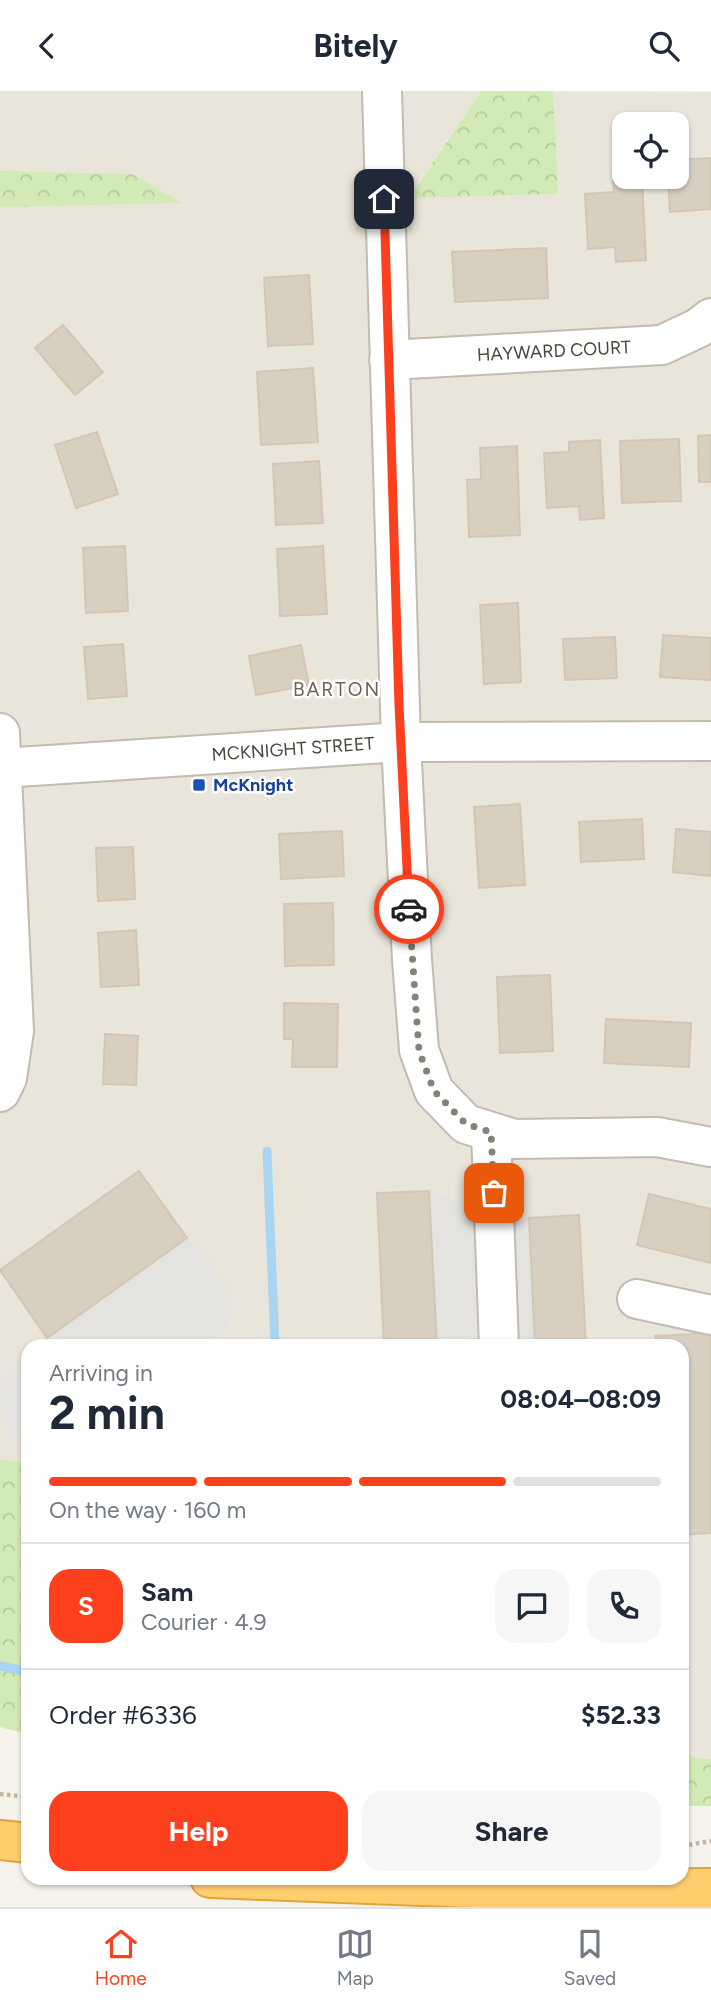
<!DOCTYPE html>
<meta charset="utf-8">
<style>
:root{--surface:#fff;--page:#f6f6f7;--text:#1f2937;--muted:#747a83;--line:#e0e1e3;--accent:#fc3f1d}
body{margin:0;font-family:Figtree,sans-serif;background:var(--page);color:var(--text);height:100vh;display:flex;flex-direction:column;font-size:26px;white-space:nowrap}
*{box-sizing:border-box;margin:0}
p{font-size:23px;color:var(--muted)}
.icon{flex:none;width:38px;height:38px;fill:none;stroke:currentColor;stroke-width:2;stroke-linecap:round;stroke-linejoin:round}
.map{position:relative;flex:1;overflow:hidden}
.drawer{position:absolute;left:21px;top:1248px;width:668px;height:546px;display:flex;flex-direction:column;background:var(--surface);border-radius:21px;box-shadow:0 2px 5px #0004}
.drawer>*{flex:none}
.buttons{position:absolute;left:612px;top:21px;display:grid;gap:14px}
.buttons a{display:grid;place-items:center;width:77px;height:77px;border-radius:14px;background:var(--surface);box-shadow:0 2px 5px #0004;font-size:35px}
.pin{position:absolute;display:grid;place-items:center;width:60px;height:60px;color:#fff;margin:-30px;border-radius:14px;box-shadow:0 4px 10px #0006}
.courier{position:absolute;display:grid;place-items:center;width:70px;height:70px;margin:-35px;border:5px solid #fc3f1d;border-radius:50%;background:#fff;color:#222;box-shadow:0 2px 9px #0007}
.headline em{font-style:normal;font-weight:700}
.headline div{display:flex;flex-direction:column-reverse}
.headline{display:flex;align-items:center;justify-content:space-between;height:119px;padding:0 28px}
h1{font-size:46px;font-weight:700;line-height:52px}
.bar{display:grid;grid-template-columns:repeat(4,1fr);gap:10px 7px;align-content:center;height:84px;padding:0 28px}
.bar i{height:9px;border-radius:5px;background:var(--line)}
.bar .selected{background:var(--accent)}
.bar p{grid-column:span 4}
.line{display:flex;align-items:center;gap:18px;padding:0 28px;border-top:2px solid var(--line)}
.line div{flex:1}
.round{display:grid;place-items:center;flex:none;width:74px;height:74px;border-radius:21px;background:var(--page)}
.cta{display:flex;gap:14px;margin-top:auto;padding:14px 28px}
.cta a{flex:1;height:80px;border-radius:21px;background:var(--accent);color:#fff;font-size:28px;font-weight:700;line-height:80px;text-align:center}
.cta a+a{background:var(--page);color:var(--text)}
header{display:flex;justify-content:space-between;align-items:center;height:91px;padding:0 28px;background:var(--surface);font-size:32px;font-weight:700}
.tabs{display:flex;justify-content:space-around;align-items:center;height:98px;border-top:2px solid var(--line);background:var(--surface);font-size:19px;color:var(--muted)}
.tabs a{display:grid;justify-items:center;gap:4px}
.tabs .selected{color:var(--accent)}
.map>svg:first-child{display:block}
</style>
<header><svg class="icon" aria-label="back" viewBox="0 0 24 24"><path d="M15 5l-7 7 7 7"/></svg>Bitely<svg class="icon" aria-label="search" viewBox="0 0 24 24"><circle cx="10" cy="10" r="6"/><path d="M15 15l6 6"/></svg></header>
<div class="map">
<svg width="711" height="1816" viewBox="0 0 711 1816">
<defs>
<pattern id="forest-crowns" width="20" height="18" patternUnits="userSpaceOnUse" patternTransform="scale(1.75)"><rect width="20" height="18" fill="#d2eab5"/><path d="M2 6a3 3 0 1 1 6 0M12 15a3 3 0 1 1 6 0" fill="none" stroke="#b6ca9c"/></pattern>
</defs>
<rect width="100%" height="100%" fill="#f6f3ec"/>
<!-- residential -->
<path fill="#eae5da" fill-rule="evenodd" d="M0,0H481L409,106L557,103L553,0L711,1V1668L692,1666L683,1641L682,1255H28V1372L0,1368ZM625,33H677V86H625Z"/>
<!-- forest -->
<path fill="url(#forest-crowns)" d="M481,0H553L558,103L409,107Z
M0,80L132,83L182,112L0,116Z
M0,1368L28,1372V1643L0,1636Z
M682,1641L692,1666L711,1668V1715H683Z"/>
<!-- parking -->
<path fill="#e5e3e0" d="M429,1100L494,1119L529,1127L535,1255H437Z
M187,1147L226,1189L227,1236L201,1255H39Z
M28,1265V1345L13,1344L0,1316V1290Z"/>
<g fill="none" stroke-linecap="round" stroke-linejoin="round">
<!-- stream -->
<path stroke="#a9d4f2" stroke-width="9" d="M267,1060L275,1255
M0,1575L28,1581"/>
</g>
<!-- building -->
<path fill="#d8cfc1" stroke="#d3c7b4" stroke-width="2" d="M711,67V118L670,121L668,86H677V69Z
M642,87L646,169L616,171L615,156L588,158L585,103L614,101L613,89Z
M546,157L548,207L455,211L452,161Z
M309,184L313,253L268,255L264,187Z
M63,234L103,281L75,304L35,257Z
M313,277L318,351L261,354L257,281Z
M97,341L118,403L76,417L55,354Z
M711,344V391H699L698,345Z
M679,348L681,410L622,412L620,350Z
M600,349L604,427L580,429L579,415L547,417L544,362L569,361V351Z
M517,355L520,444L469,446L467,389L481,388L480,357Z
M319,370L323,432L276,434L273,373Z
M125,455L128,520L86,522L83,457Z
M323,455L327,523L280,525L277,458Z
M518,512L521,591L484,593L480,514Z
M663,544L711,547V589L660,586Z
M615,546L617,587L565,589L563,548Z
M123,553L127,605L88,608L84,556Z
M301,554L309,594L256,604L249,565Z
M520,713L525,794L479,797L474,716Z
M642,728L644,768L581,771L579,731Z
M676,738L711,741V785L673,781Z
M342,740L344,785L281,788L279,743Z
M133,756L135,808L98,810L96,757Z
M333,812L334,874L285,875L284,813Z
M136,839L139,894L101,896L98,842Z
M550,884L553,960L500,962L497,886Z
M284,912L338,913L337,976H292L293,948H284Z
M606,928L691,932L689,976L604,972Z
M105,943L138,945L136,994L103,993Z
M139,1080L187,1147L47,1247L0,1179Z
M429,1100L437,1255H384L377,1102Z
M649,1103L711,1118V1172L637,1154Z
M579,1124L586,1255H535L529,1127Z
M711,1242V1442L682,1444V1255H656L655,1245Z"/>
<g fill="none" stroke-linecap="round" stroke-linejoin="round">
<defs>
<path id="minor" d="M382,0L401,651L412,869L419,959L434,1000L466,1033L514,1048L657,1046L711,1056
M389,269L662,254L698,237L711,227
M0,642L14,940L7,987L0,1001
M2,677L401,651L711,650
M491,1041L499,1255
M637,1208L711,1224"/>
<path id="highway" d="M0,1749L28,1752
M210,1787L501,1798L711,1797"/>
</defs>
<!-- minor casing -->
<use href="#minor" stroke="#c2bbae" stroke-width="42"/>
<!-- highway casing -->
<use href="#highway" stroke="#e0a43c" stroke-width="42"/>
<!-- path -->
<path stroke="#c4b79f" stroke-width="4.5" stroke-dasharray="3.5 3.5" stroke-linecap="butt" d="M0,1703L28,1706
M682,1755L711,1750"/>
<!-- minor -->
<use href="#minor" stroke="#fff" stroke-width="38"/>
<!-- highway -->
<use href="#highway" stroke="#ffcf6e" stroke-width="38"/>
</g>
<g fill="none" stroke-linecap="round" stroke-linejoin="round">
<!-- done -->
<path stroke="#878178" stroke-width="7" stroke-dasharray="0 12.6" d="M409,818L419,960L434,1000L466,1033L491,1041L494,1102"/>
<!-- route -->
<path stroke="#fc3f1d" stroke-width="9" d="M384,108L399,614L409,818"/>
</g>
<!-- markers -->
<rect fill="#1a4fb4" stroke="#fff" stroke-width="2.5" x="192" y="687" width="14" height="14" rx="3.5"/>
<g text-anchor="middle" dominant-baseline="central" stroke-width="5" stroke-linejoin="round" paint-order="stroke">
<!-- street labels -->
<g font-size="18" fill="#4b4439" stroke="#fff">
<text transform="translate(554 260) rotate(-3)">HAYWARD COURT</text>
<text transform="translate(293 658) rotate(-4)">MCKNIGHT STREET</text>
</g>
<!-- transit labels -->
<g font-size="18" font-weight="bold" fill="#164399" stroke="#fff" text-anchor="start">
<text x="213" y="694">McKnight</text>
</g>
<!-- neighbourhood labels -->
<g font-size="19" letter-spacing="2" fill="#6e6250" stroke="#fff">
<text x="337" y="598">BARTON</text>
</g>
</g>
</svg>
<div class="buttons">
<a><svg class="icon" aria-label="locate" viewBox="0 0 24 24"><circle cx="12" cy="12" r="6"/><path d="M12 2v4M12 18v4M2 12h4M18 12h4"/></svg></a>
</div>
<div class="pin" style="left:494px;top:1102px;background:#ea580c"><svg class="icon" aria-label="bag" viewBox="0 0 24 24"><path d="M5 8h14l-1 12H6zM9 8a3 3 0 0 1 6 0"/></svg></div>
<div class="pin" style="left:384px;top:108px;background:#1f2937"><svg class="icon" aria-label="home" viewBox="0 0 24 24"><path d="M3 11l9-7 9 7M6 9v11h12V9"/></svg></div>
<div class="courier" style="left:409px;top:818px"><svg class="icon" aria-label="car" viewBox="0 0 24 24"><path d="M5 17H2v-5l4-1 3-4h7l3 4 3 1v5h-3M9 17h6M6 11h13"/><circle cx="7" cy="17" r="2"/><circle cx="17" cy="17" r="2"/></svg></div>
<section class="drawer">
<div class="headline"><div><h1>2 min</h1><p>Arriving in</p></div><em>08:04–08:09</em></div>
<div class="bar"><i class="selected"></i><i class="selected"></i><i class="selected"></i><i></i><p>On the way · 160 m</p></div>
<div class="line" style="height:126px"><b class="round" style="background:var(--accent);color:#fff">S</b><div><b>Sam</b><p>Courier · 4.9</p></div><a class="round"><svg class="icon" aria-label="chat" viewBox="0 0 24 24"><path d="M4 5h16v11H9l-5 4z"/></svg></a><a class="round"><svg class="icon" aria-label="phone" viewBox="0 0 24 24"><path d="M5 4h4l2 5-3 2q2 4 5 5l2-3 5 2v4C11 20 4 13 5 4z"/></svg></a></div>
<div class="line" style="height:91px"><div>Order #6336</div><b>$52.33</b></div>
<div class="cta"><a>Help</a><a>Share</a></div>
</section>
</div>
<nav class="tabs">
<a class="selected"><svg class="icon" aria-label="home" viewBox="0 0 24 24"><path d="M3 11l9-7 9 7M6 9v11h12V9"/></svg>Home</a>
<a><svg class="icon" aria-label="map" viewBox="0 0 24 24"><path d="M3 6l6-2 6 2 6-2v14l-6 2-6-2-6 2zM9 4v14M15 6v14"/></svg>Map</a>
<a><svg class="icon" aria-label="saved" viewBox="0 0 24 24"><path d="M7 4h10v16l-5-4-5 4z"/></svg>Saved</a>
</nav>
